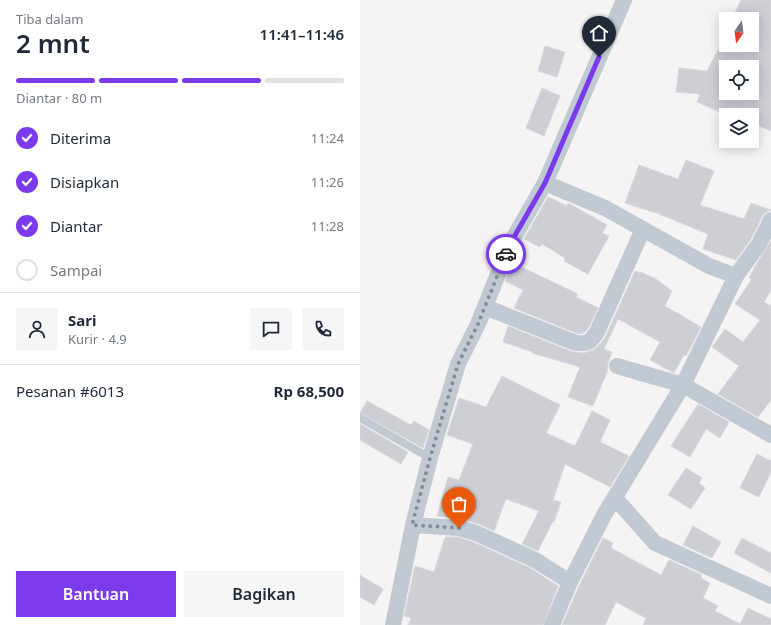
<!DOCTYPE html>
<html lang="id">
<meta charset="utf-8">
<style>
:root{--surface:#fff;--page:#f6f6f7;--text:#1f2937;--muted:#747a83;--line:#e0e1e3;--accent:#7c3aed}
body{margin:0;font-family:"Noto Sans",sans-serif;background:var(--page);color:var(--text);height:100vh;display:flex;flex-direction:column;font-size:15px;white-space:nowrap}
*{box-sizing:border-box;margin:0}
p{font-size:13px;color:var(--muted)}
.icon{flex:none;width:22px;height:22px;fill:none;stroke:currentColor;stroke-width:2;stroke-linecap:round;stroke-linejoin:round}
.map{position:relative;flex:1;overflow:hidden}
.side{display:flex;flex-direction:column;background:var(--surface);width:360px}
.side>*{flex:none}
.needle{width:26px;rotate:194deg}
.fabs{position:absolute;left:359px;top:12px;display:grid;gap:8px}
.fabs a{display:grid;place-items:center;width:40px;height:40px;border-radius:0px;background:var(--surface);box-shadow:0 2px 10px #0003;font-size:20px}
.pin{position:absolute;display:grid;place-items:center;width:34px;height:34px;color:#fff;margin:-41px -17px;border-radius:50% 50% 50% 0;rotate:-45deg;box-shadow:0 0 4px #0007}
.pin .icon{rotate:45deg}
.courier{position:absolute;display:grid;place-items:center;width:40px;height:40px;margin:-20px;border:3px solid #7c3aed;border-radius:50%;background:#fff;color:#222;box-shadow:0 1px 5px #0007}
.summary em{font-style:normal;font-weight:600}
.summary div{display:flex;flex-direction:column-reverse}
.summary{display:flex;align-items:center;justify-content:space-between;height:68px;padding:0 16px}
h1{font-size:26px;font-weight:600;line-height:30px}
.bar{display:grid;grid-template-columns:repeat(4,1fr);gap:6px 4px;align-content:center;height:48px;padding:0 16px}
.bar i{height:5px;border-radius:3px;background:var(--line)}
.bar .active{background:var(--accent)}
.bar p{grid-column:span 4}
.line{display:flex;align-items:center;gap:10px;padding:0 16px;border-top:1px solid var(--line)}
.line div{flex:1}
.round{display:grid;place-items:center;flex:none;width:42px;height:42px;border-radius:0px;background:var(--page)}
ol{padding:0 16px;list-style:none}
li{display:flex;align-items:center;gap:12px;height:44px}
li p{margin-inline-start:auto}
li .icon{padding:4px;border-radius:50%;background:var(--accent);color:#fff;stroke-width:4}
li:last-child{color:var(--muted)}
li i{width:22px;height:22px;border:2px solid var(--line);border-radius:50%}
.button{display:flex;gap:8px;margin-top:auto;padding:8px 16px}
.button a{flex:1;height:46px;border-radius:0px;background:var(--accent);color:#fff;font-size:16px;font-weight:600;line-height:46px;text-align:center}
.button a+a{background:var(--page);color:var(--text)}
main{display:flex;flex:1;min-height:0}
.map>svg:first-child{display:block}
</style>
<main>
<section class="side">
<div class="summary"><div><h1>2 mnt</h1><p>Tiba dalam</p></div><em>11:41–11:46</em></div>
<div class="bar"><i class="active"></i><i class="active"></i><i class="active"></i><i></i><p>Diantar · 80 m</p></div>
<ol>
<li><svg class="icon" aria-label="check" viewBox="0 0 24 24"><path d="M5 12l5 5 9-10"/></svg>Diterima<p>11:24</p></li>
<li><svg class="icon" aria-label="check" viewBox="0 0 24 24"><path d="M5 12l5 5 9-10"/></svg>Disiapkan<p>11:26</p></li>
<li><svg class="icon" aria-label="check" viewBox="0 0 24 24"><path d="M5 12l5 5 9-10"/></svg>Diantar<p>11:28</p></li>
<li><i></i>Sampai</li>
</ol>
<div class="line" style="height:72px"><a class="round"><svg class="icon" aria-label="person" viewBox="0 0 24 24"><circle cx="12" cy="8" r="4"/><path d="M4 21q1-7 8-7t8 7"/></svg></a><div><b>Sari</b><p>Kurir · 4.9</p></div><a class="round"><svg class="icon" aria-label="chat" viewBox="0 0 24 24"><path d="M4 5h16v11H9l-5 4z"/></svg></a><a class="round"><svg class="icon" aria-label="phone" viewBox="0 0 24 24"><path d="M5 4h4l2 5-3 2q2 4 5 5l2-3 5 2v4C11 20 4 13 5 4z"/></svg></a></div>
<div class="line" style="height:52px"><div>Pesanan #6013</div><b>Rp 68,500</b></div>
<div class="button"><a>Bantuan</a><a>Bagikan</a></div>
</section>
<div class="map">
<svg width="411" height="625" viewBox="0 0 411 625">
<rect width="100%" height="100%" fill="#f5f3f3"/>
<!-- building -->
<path fill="#cdcfd5" stroke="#d7d9de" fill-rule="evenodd" d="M381,0H411V131L392,123V115H371L361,111L360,112L337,102L340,94L316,92L319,68L347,71L365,36L364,35L366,30V45H392V19H372ZM366,67H392V93H366Z
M185,46L205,52L197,77L178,71Z
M182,88L200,96L184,136L166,128Z
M326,160L354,171L340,205L384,219L391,203L411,210L406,212L403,215L391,239L376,260L343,249L348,234L299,214L265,203L279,165L318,179Z
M188,197L207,206L208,203L210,204L247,225L242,233L249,236L228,274L204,261L205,258L182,244L180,247L164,239Z
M411,241V290L404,302L410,306L411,304V400L398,417L358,394L379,366L352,347L365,329L383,342L400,320L375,304L392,279L389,278L395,266Z
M153,263L218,294L216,297L238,308L229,327L224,333L218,334L154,308L163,290L145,281Z
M275,271L280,273L281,272L296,279L312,291L305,306L341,327L326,356L324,355L314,373L290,360L300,342L258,319L244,349L252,352L248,363L247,372L233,406L208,397L220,367L172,353L173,352L143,342L148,326L213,352L224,353L233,350L240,344L246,336Z
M142,376L200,405L186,433L215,446L232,411L250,420L240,442L269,456L250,487L205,464L193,500L201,502L194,522L193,521L178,551L162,544L179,511L146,499L134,531L119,524L102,519L77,516L88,477L99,480L113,444L87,435L99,398L126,407Z
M7,401L51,425L54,421L69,430L63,448L0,413Z
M338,404L369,422L360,438L346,429L330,457L311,446Z
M0,424L48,452L41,464L0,440Z
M397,454L411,461V472L399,497L380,488Z
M326,468L342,478L339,483L345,488L331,509L308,495Z
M333,526L361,542L352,558L323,545Z
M85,537H97L113,542L170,568L198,586L183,625H48L51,618L44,616L55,566L74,572Z
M243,538L253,543L251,548L301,575L309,560L342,575L341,578L350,583L343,598L358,606L355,611L380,624L388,608L411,619V625H283L286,618L256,602L245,625H202L219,586Z
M382,538L411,553V573L374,553Z
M0,575L23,589L14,605L0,597Z"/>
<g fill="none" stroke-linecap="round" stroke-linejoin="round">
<!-- service -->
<path stroke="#c1cad2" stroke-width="8" d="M0,418L70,458"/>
<!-- minor -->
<path stroke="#c1cad2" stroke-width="16" d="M185,183L245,208L349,266L376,276
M125,307L216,343C229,344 230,342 237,332L283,229
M257,366L323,385L411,435
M255,498L295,543L411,596
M53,525L99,528L116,533L175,560L210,582
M33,625L53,525L70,458L98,364L118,324L150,244L185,183L264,0
M192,625L210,582L244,515L323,385L376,276L399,244L411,220"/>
</g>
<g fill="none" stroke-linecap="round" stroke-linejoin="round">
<!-- done -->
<path stroke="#868d94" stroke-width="4" stroke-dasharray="0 7.2" d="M99,528L52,525L70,458L98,364L118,324L146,254"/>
<!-- route -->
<path stroke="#7c3aed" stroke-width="5" d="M146,254L150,244L185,183L239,57"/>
</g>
</svg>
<div class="fabs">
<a><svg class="needle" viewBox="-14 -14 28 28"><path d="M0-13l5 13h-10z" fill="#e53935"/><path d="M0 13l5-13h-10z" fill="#747a83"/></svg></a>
<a><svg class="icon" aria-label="locate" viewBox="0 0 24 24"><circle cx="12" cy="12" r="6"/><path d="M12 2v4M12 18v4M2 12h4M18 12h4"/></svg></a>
<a><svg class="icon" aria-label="layers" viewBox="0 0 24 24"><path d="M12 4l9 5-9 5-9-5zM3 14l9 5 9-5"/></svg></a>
</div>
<div class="pin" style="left:99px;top:528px;background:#ea580c"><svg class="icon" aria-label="bag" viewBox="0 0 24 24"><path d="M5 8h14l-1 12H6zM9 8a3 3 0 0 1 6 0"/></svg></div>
<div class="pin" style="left:239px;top:57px;background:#1f2937"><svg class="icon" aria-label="home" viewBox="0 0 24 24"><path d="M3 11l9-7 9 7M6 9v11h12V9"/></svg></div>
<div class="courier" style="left:146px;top:254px"><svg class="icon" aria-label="car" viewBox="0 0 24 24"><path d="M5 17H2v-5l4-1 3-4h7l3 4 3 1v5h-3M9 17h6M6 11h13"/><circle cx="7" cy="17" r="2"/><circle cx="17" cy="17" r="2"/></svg></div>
</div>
</main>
